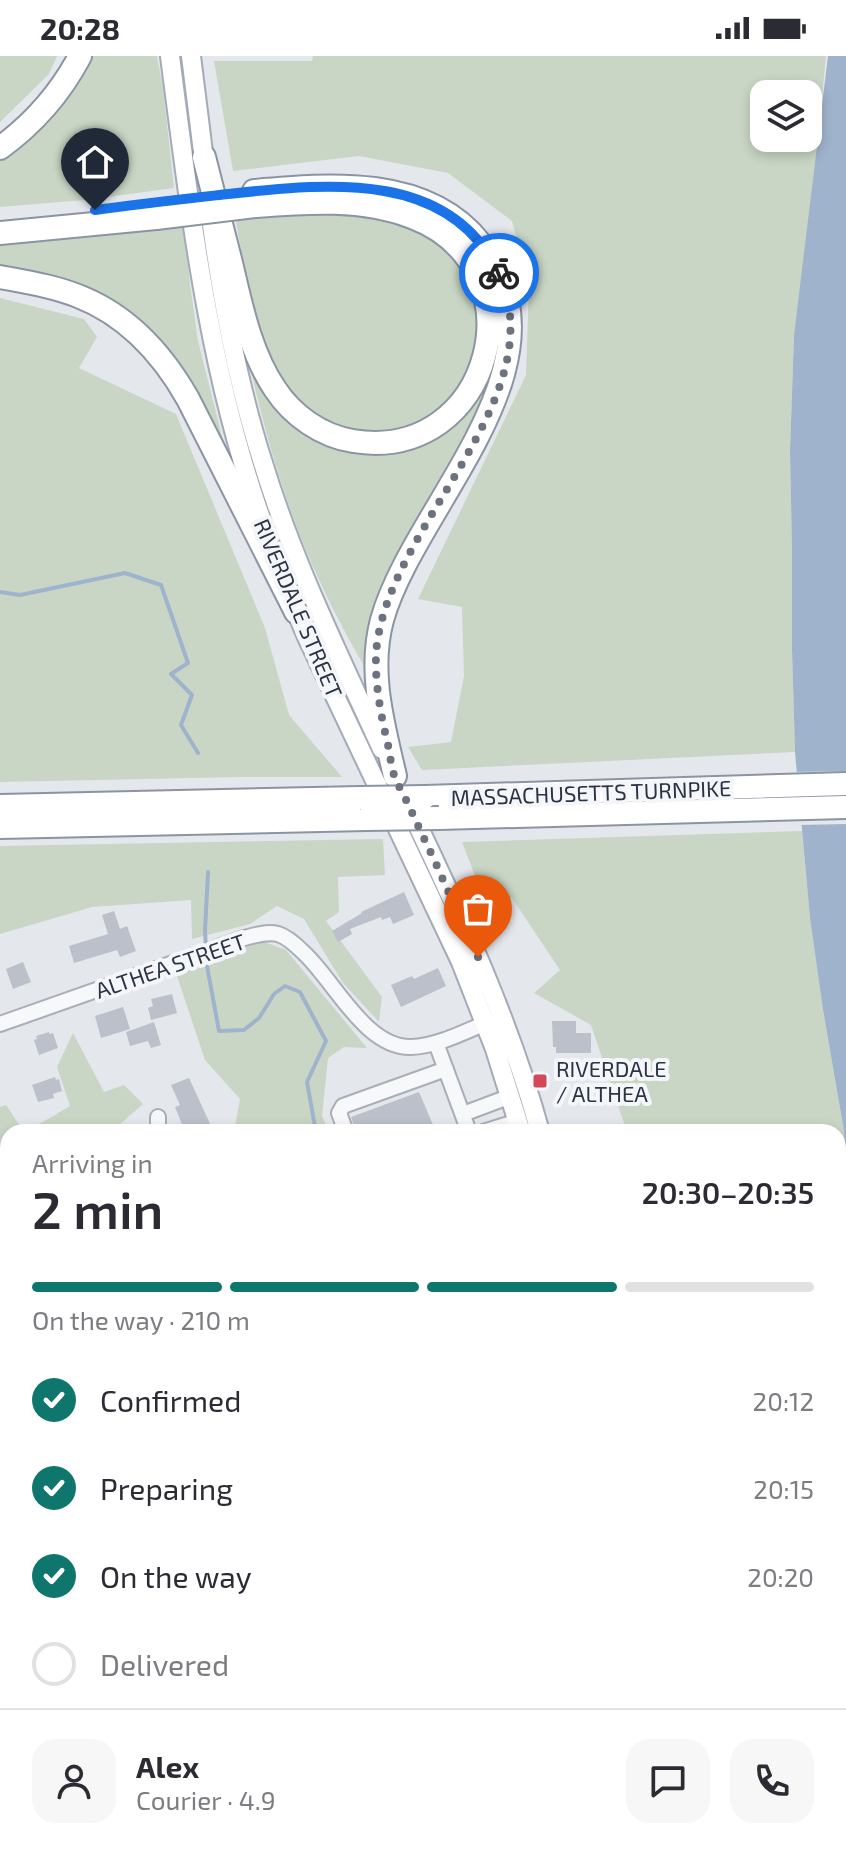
<!DOCTYPE html>
<meta charset="utf-8">
<style>
:root{--surface:#fff;--page:#f7f7f7;--text:#2b2b33;--muted:#7c7c81;--line:#e1e1e2;--accent:#0f766e}
body{margin:0;font-family:"Exo 2",sans-serif;background:var(--page);color:var(--text);height:100vh;display:flex;flex-direction:column;font-size:30px;white-space:nowrap}
*{box-sizing:border-box;margin:0}
p{font-size:26px;color:var(--muted)}
.icon{flex:none;width:44px;height:44px;fill:none;stroke:currentColor;stroke-width:2;stroke-linecap:round;stroke-linejoin:round}
.map{position:relative;flex:1;overflow:hidden}
.side{position:absolute;left:0px;top:1068px;width:846px;height:746px;display:flex;flex-direction:column;background:var(--surface);border-radius:24px 24px 0 0;box-shadow:0 4px 12px #0003}
.side>*{flex:none}
.buttons{position:absolute;left:750px;top:24px;display:grid;gap:16px}
.buttons a{display:grid;place-items:center;width:72px;height:72px;border-radius:16px;background:var(--surface);box-shadow:0 4px 12px #0003;font-size:40px}
.pin{position:absolute;display:grid;place-items:center;width:68px;height:68px;color:#fff;margin:-82px -34px;border-radius:50% 50% 50% 0;rotate:-45deg;box-shadow:0 0 8px #0007}
.pin .icon{rotate:45deg}
.courier{position:absolute;display:grid;place-items:center;width:80px;height:80px;margin:-40px;border:6px solid #1a73e8;border-radius:50%;background:#fff;color:#222;box-shadow:0 2px 10px #0007}
.headline em{font-style:normal;font-weight:600}
.headline div{display:flex;flex-direction:column-reverse}
.headline{display:flex;align-items:center;justify-content:space-between;height:136px;padding:0 32px}
h1{font-size:52px;font-weight:600;line-height:60px}
.bar{display:grid;grid-template-columns:repeat(4,1fr);gap:12px 8px;align-content:center;height:96px;padding:0 32px}
.bar i{height:10px;border-radius:6px;background:var(--line)}
.bar .active{background:var(--accent)}
.bar p{grid-column:span 4}
.line{display:flex;align-items:center;gap:20px;padding:0 32px;border-top:2px solid var(--line)}
.line div{flex:1}
.round{display:grid;place-items:center;flex:none;width:84px;height:84px;border-radius:24px;background:var(--page)}
ol{padding:0 32px;list-style:none}
li{display:flex;align-items:center;gap:24px;height:88px}
li p{margin-inline-start:auto}
li .icon{padding:8px;border-radius:50%;background:var(--accent);color:#fff;stroke-width:4}
li:last-child{color:var(--muted)}
li i{width:44px;height:44px;border:4px solid var(--line);border-radius:50%}
.status{display:flex;justify-content:space-between;align-items:center;height:56px;padding:0 40px;background:var(--surface);direction:ltr}
.status svg{height:22px;fill:currentColor}
.map>svg:first-child{display:block}
</style>
<div class="status"><b>20:28</b><svg viewBox="0 0 49 12"><path d="M0 12V9h3v3zM5 12V6h3v6zM10 12V3h3v9zM15 12V0h3v12zM26 1h20v11H26zM47 4h2v5h-2z"/></svg></div>
<div class="map">
<svg width="846" height="1813" viewBox="0 0 846 1813">
<rect width="100%" height="100%" fill="#e4e7ec"/>
<!-- built -->
<path fill="#d2d6de" d="M8,1601V1806H142V1813H0V1602Z"/>
<!-- green -->
<path fill="#c9d6c5" fill-rule="evenodd" d="M0,0H57L49,18L0,66Z
M87,0H157L163,32L174,132L85,144L0,151V98Z
M313,0H826L811,153L794,279L790,395L792,495V594L795,696L422,714L408,691L451,686L464,620L462,551L418,543L526,319L529,230L512,165L448,117L359,100L233,115L214,5H312ZM764,38H808V82H764Z
M314,153L395,164L441,186L468,218L479,260L477,305L451,344L416,370L377,376L344,373L313,358L278,320L258,273L244,215L236,165L267,157Z
M184,170L190,228L198,285L228,404L187,325L166,290L133,257L88,234L0,210V185Z
M0,242L84,263L97,281L79,312L176,358L265,572L289,659L342,721H241L0,726Z
M244,285L280,353L383,395L422,387L455,366L492,308L496,309L492,328L367,615C343,574 321,531 303,487C277,422 259,353 244,285Z
M802,775L810,862L823,954L844,1075L846,1101V1217L838,1220V1076H627L591,969L534,937L560,914L512,842L480,833L462,786Z
M383,783L385,819L338,821L339,856L326,865L382,941L379,966L343,927L304,863L277,850L250,868L192,883L191,844L92,851L0,878V790Z
M262,885L286,894L367,992L344,991L328,1002L322,1060L329,1076H234L240,1043L205,1004L175,914Z
M73,977L104,1036L124,1029L143,1048L111,1076H26L70,1050L57,1011Z
M6,1049L24,1076H8V1197L0,1187V1051Z
M846,1346V1545H838V1350Z
M8,1591V1622L0,1625V1592Z
M7,1642L8,1678H0V1643Z
M838,1643H846V1754L838,1753Z
M108,1806H155V1813H108Z
M305,1806H367L369,1813H310Z
M573,1806H689V1813H573Z"/>
<!-- water -->
<path fill="#9fb4cc" d="M828,0H846V1101L844,1075L823,954L810,862L795,696L792,594V495L790,395L794,279Z"/>
<!-- pier -->
<path fill="#e4e7ec" d="M846,715V768L798,769L793,716Z"/>
<g fill="none" stroke-linecap="round" stroke-linejoin="round">
<!-- stream -->
<path stroke="#9fb4cc" stroke-width="4" d="M0,536L20,539L125,517L161,529L188,607L171,618L192,639L181,669L198,697
M208,816L205,875L207,910L219,975L244,974L259,962L274,938L285,930L300,936L326,985L307,1026L316,1076
M375,1806L377,1813"/>
</g>
<!-- building -->
<path fill="#bbc0ca" d="M404,836L414,859L393,868L390,861L382,864L381,861L350,873L352,878L338,886L332,875L362,857L361,856Z
M114,855L120,873L127,870L136,895L120,901L117,894L74,907L69,890L108,878L102,859Z
M23,906L31,926L13,933L6,913Z
M438,912L446,930L401,951L391,929L412,920L414,923Z
M172,938L177,957L151,964L148,952L153,950L151,943Z
M123,951L130,973L101,982L95,960Z
M552,965H576V977H591V997H556V991H553Z
M154,966L161,989L151,992L148,985L130,990L126,976Z
M49,976V978L53,977L58,992L39,999L34,984L37,983L36,980Z
M55,1021L56,1024L59,1023L62,1035L53,1038L54,1042L38,1046L32,1029Z
M189,1022L212,1072L202,1076H185L175,1051L180,1049L171,1029Z
M419,1036L436,1076H356L351,1061Z"/>
<g fill="none" stroke-linecap="round" stroke-linejoin="round">
<defs>
<path id="minor" d="M0,968L241,883C252,880 266,875 278,878C287,881 296,889 303,896C334,924 365,992 411,991C439,990 468,974 493,964
M436,987L469,1076
M463,1058L511,1040
M158,1076V1061
M346,1076L339,1057L343,1050L446,1013
M483,1076L518,1065
M0,1378L8,1376
M838,1580H843
M253,1806V1813
M405,1813L406,1806"/>
<path id="major" d="M170,0C191,163 210,327 268,482
M191,0L205,112
M212,169C223,249 238,329 263,407C293,506 339,599 382,693
M291,543L307,581L461,906L495,993L521,1076
M410,753C460,858 509,963 540,1076
M537,1813V1806
M555,1813V1806"/>
<path id="highway" d="M0,92C33,68 61,36 80,0
M204,101C213,137 222,172 231,207C241,249 250,296 275,333C292,359 321,380 353,385C492,408 544,211 412,161C362,142 308,146 256,150
M254,135C331,128 427,120 480,187C576,308 414,449 382,564C368,616 383,668 395,720
M0,177L156,162
M0,221C26,226 53,230 78,240C127,259 162,297 188,343L296,556
M425,741L846,728
M0,750L360,742
M439,762L846,751
M0,771L366,763"/>
</defs>
<!-- minor casing -->
<use href="#minor" stroke="#a9aeb7" stroke-width="18"/>
<!-- major casing -->
<use href="#major" stroke="#a3abb8" stroke-width="22"/>
<!-- highway casing -->
<use href="#highway" stroke="#8b94a3" stroke-width="26"/>
<!-- minor -->
<use href="#minor" stroke="#f7f8fa" stroke-width="14"/>
<!-- major -->
<use href="#major" stroke="#fff" stroke-width="18"/>
<!-- highway -->
<use href="#highway" stroke="#fff" stroke-width="22"/>
<defs>
<path id="highway-bridge" d="M156,162L256,150
M360,742L425,741
M366,763L439,762"/>
</defs>
<!-- highway-bridge casing -->
<use href="#highway-bridge" stroke="#8b94a3" stroke-width="26" stroke-linecap="butt"/>
<!-- highway-bridge -->
<use href="#highway-bridge" stroke="#fff" stroke-width="22"/>
</g>
<g fill="none" stroke-linecap="round" stroke-linejoin="round">
<!-- done -->
<path stroke="#6c737f" stroke-width="8" stroke-dasharray="0 14.4" d="M478,901C463,868 448,835 433,801C424,783 416,765 407,746C403,737 397,728 394,719C391,709 390,699 388,689C381,660 375,629 376,599C383,472 556,346 499,217"/>
<!-- route -->
<path stroke="#1a73e8" stroke-width="10" d="M95,154C139,148 184,143 228,138C324,128 449,112 499,217"/>
</g>
<!-- markers -->
<rect fill="#d1495b" stroke="#f4f6f9" stroke-width="3" x="532" y="1017" width="16" height="16" rx="4"/>
<g text-anchor="middle" dominant-baseline="central" stroke-width="8" stroke-linejoin="round" paint-order="stroke">
<!-- street labels -->
<g font-size="22" fill="#2b3445" stroke="#f4f6f9">
<text transform="translate(299 552) rotate(67)">RIVERDALE STREET</text>
<text transform="translate(591 736) rotate(-2)">MASSACHUSETTS TURNPIKE</text>
<text transform="translate(170 909) rotate(-19)">ALTHEA STREET</text>
</g>
<!-- poi labels -->
<g font-size="22" fill="#2b3445" stroke="#f4f6f9" text-anchor="start">
<text x="556" y="1012">RIVERDALE<tspan x="556" dy="25">/ ALTHEA</tspan></text>
</g>
</g>
</svg>
<div class="buttons">
<a><svg class="icon" aria-label="layers" viewBox="0 0 24 24"><path d="M12 4l9 5-9 5-9-5zM3 14l9 5 9-5"/></svg></a>
</div>
<div class="pin" style="left:478px;top:901px;background:#ea580c"><svg class="icon" aria-label="bag" viewBox="0 0 24 24"><path d="M5 8h14l-1 12H6zM9 8a3 3 0 0 1 6 0"/></svg></div>
<div class="pin" style="left:95px;top:154px;background:#1f2937"><svg class="icon" aria-label="home" viewBox="0 0 24 24"><path d="M3 11l9-7 9 7M6 9v11h12V9"/></svg></div>
<div class="courier" style="left:499px;top:217px"><svg class="icon" aria-label="bike" viewBox="0 0 24 24"><circle cx="6" cy="16" r="4"/><circle cx="18" cy="16" r="4"/><path d="M6 16l4-8h5l3 8M10 8l3 8H6M13 5h3"/></svg></div>
<section class="side">
<div class="headline"><div><h1>2 min</h1><p>Arriving in</p></div><em>20:30–20:35</em></div>
<div class="bar"><i class="active"></i><i class="active"></i><i class="active"></i><i></i><p>On the way · 210 m</p></div>
<ol>
<li><svg class="icon" aria-label="check" viewBox="0 0 24 24"><path d="M5 12l5 5 9-10"/></svg>Confirmed<p>20:12</p></li>
<li><svg class="icon" aria-label="check" viewBox="0 0 24 24"><path d="M5 12l5 5 9-10"/></svg>Preparing<p>20:15</p></li>
<li><svg class="icon" aria-label="check" viewBox="0 0 24 24"><path d="M5 12l5 5 9-10"/></svg>On the way<p>20:20</p></li>
<li><i></i>Delivered</li>
</ol>
<div class="line" style="height:144px"><a class="round"><svg class="icon" aria-label="person" viewBox="0 0 24 24"><circle cx="12" cy="8" r="4"/><path d="M4 21q1-7 8-7t8 7"/></svg></a><div><b>Alex</b><p>Courier · 4.9</p></div><a class="round"><svg class="icon" aria-label="chat" viewBox="0 0 24 24"><path d="M4 5h16v11H9l-5 4z"/></svg></a><a class="round"><svg class="icon" aria-label="phone" viewBox="0 0 24 24"><path d="M5 4h4l2 5-3 2q2 4 5 5l2-3 5 2v4C11 20 4 13 5 4z"/></svg></a></div>
</section>
</div>
